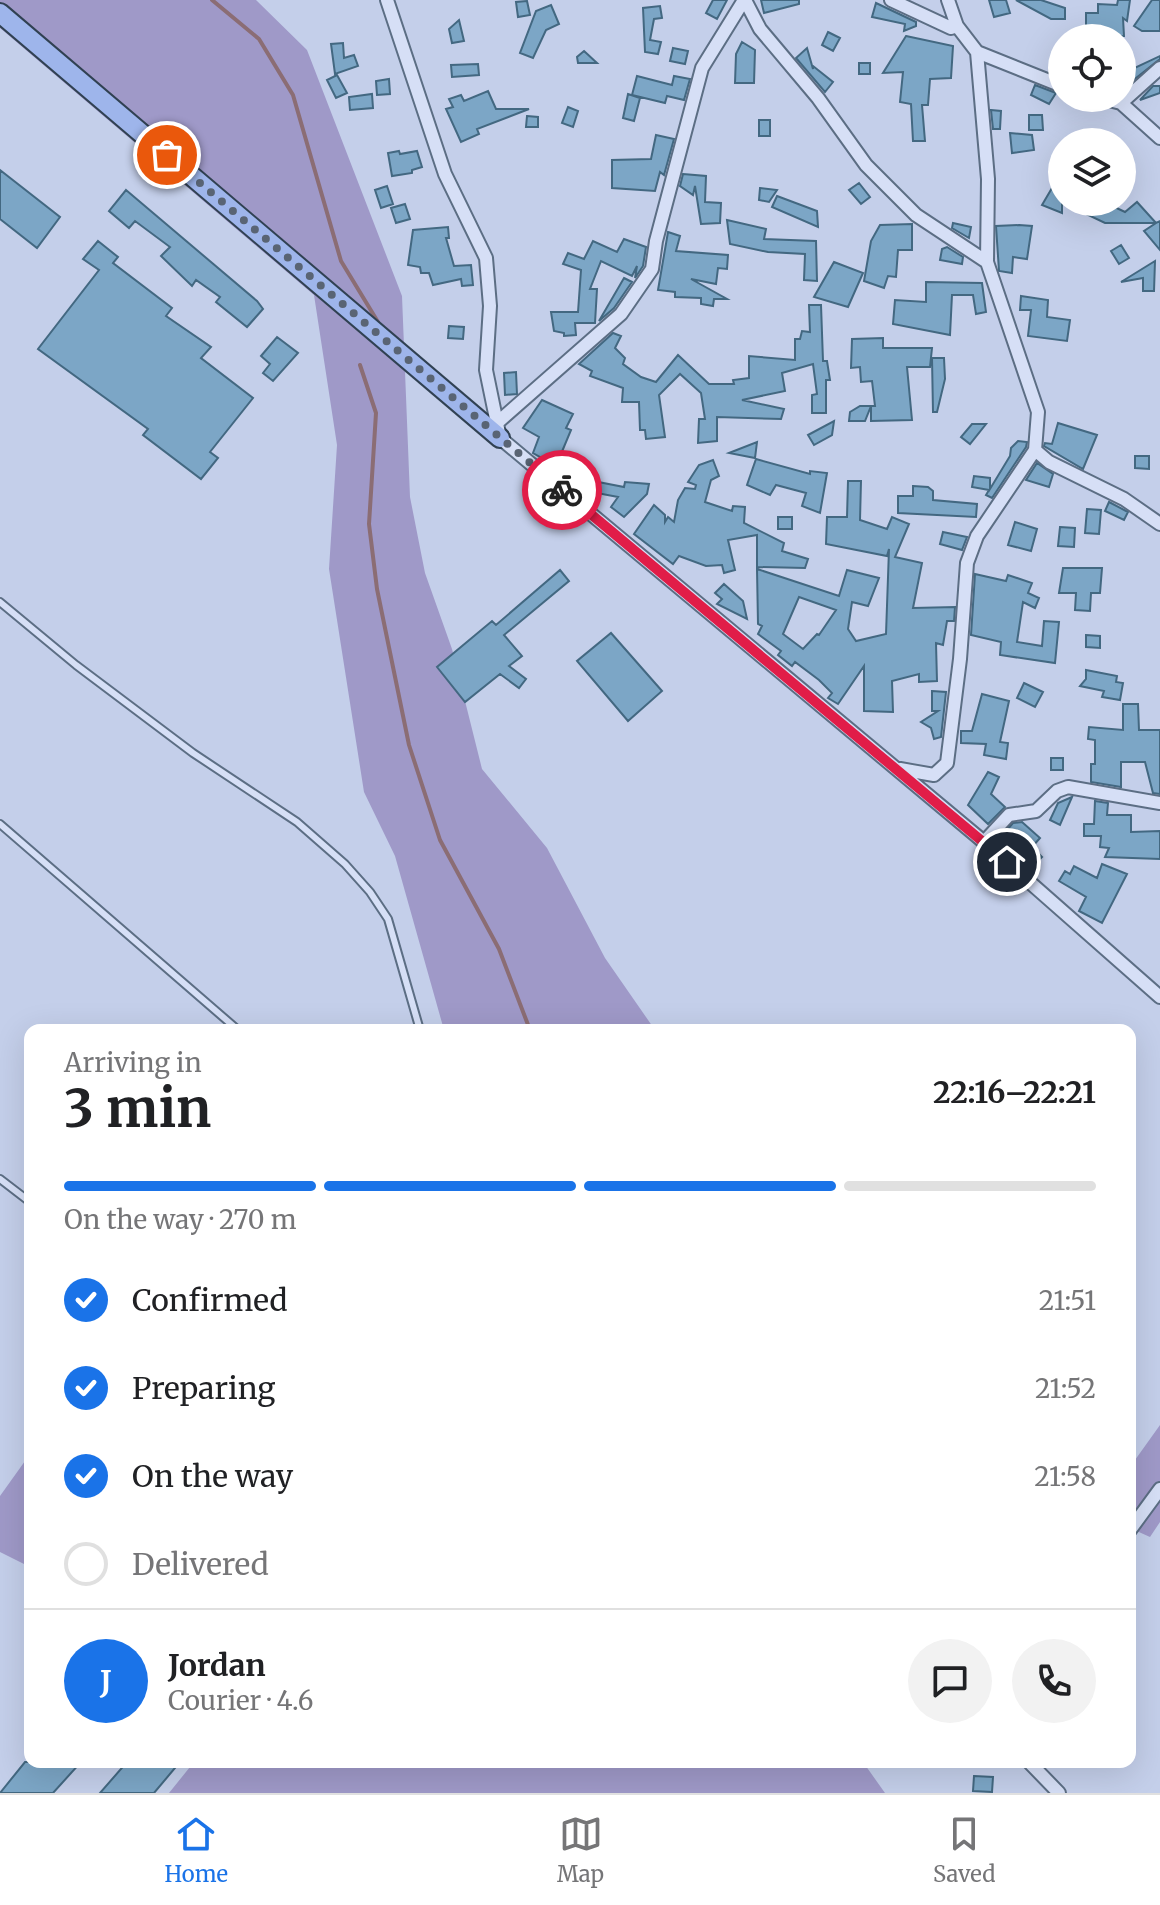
<!DOCTYPE html>
<meta charset="utf-8">
<style>
:root{--surface:#fff;--page:#f2f2f2;--text:#202124;--muted:#757577;--line:#e0e0e0;--accent:#1a73e8}
body{margin:0;font-family:Merriweather,serif;background:var(--page);color:var(--text);height:100vh;display:flex;flex-direction:column;font-size:30px;white-space:nowrap}
*{box-sizing:border-box;margin:0}
p{font-size:26px;color:var(--muted)}
.icon{flex:none;width:44px;height:44px;fill:none;stroke:currentColor;stroke-width:2;stroke-linecap:round;stroke-linejoin:round}
.map{position:relative;flex:1;overflow:hidden}
.panel{position:absolute;left:24px;top:1024px;width:1112px;height:744px;display:flex;flex-direction:column;background:var(--surface);border-radius:16px;box-shadow:0 8px 32px #0002}
.panel>*{flex:none}
.tools{position:absolute;left:1048px;top:24px;display:grid;gap:16px}
.tools a{display:grid;place-items:center;width:88px;height:88px;border-radius:50%;background:var(--surface);box-shadow:0 8px 32px #0002;font-size:40px}
.pin{position:absolute;display:grid;place-items:center;width:68px;height:68px;color:#fff;margin:-34px;border:4px solid #fff;border-radius:50%;box-shadow:0 2px 8px #0007}
.courier{position:absolute;display:grid;place-items:center;width:80px;height:80px;margin:-40px;border:6px solid #e11d48;border-radius:50%;background:#fff;color:#222;box-shadow:0 2px 10px #0007}
.summary em{font-style:normal;font-weight:700}
.summary div{display:flex;flex-direction:column-reverse}
.summary{display:flex;align-items:center;justify-content:space-between;height:136px;padding:0 40px}
h1{font-size:52px;font-weight:700;line-height:60px}
.bar{display:grid;grid-template-columns:repeat(4,1fr);gap:12px 8px;align-content:center;height:96px;padding:0 40px}
.bar i{height:10px;border-radius:6px;background:var(--line)}
.bar .active{background:var(--accent)}
.bar p{grid-column:span 4}
.line{display:flex;align-items:center;gap:20px;padding:0 40px;border-top:2px solid var(--line)}
.line div{flex:1}
.round{display:grid;place-items:center;flex:none;width:84px;height:84px;border-radius:42px;background:var(--page)}
ol{padding:0 40px;list-style:none}
li{display:flex;align-items:center;gap:24px;height:88px}
li p{margin-inline-start:auto}
li .icon{padding:8px;border-radius:50%;background:var(--accent);color:#fff;stroke-width:4}
li:last-child{color:var(--muted)}
li i{width:44px;height:44px;border:4px solid var(--line);border-radius:50%}
.tab-bar{display:flex;justify-content:space-around;align-items:center;height:112px;border-top:2px solid var(--line);background:var(--surface);font-size:22px;color:var(--muted)}
.tab-bar a{display:grid;justify-items:center;gap:4px}
.tab-bar .active{color:var(--accent)}
.map>svg:first-child{display:block}
</style>
<div class="map">
<svg width="1160" height="1793" viewBox="0 0 1160 1793">
<rect width="100%" height="100%" fill="#c4cfea"/>
<!-- green -->
<path fill="#9f99c8" d="M0,0H256L307,50L402,296L410,497L425,573L452,649L482,769L547,848L605,958L655,1030H444L395,856L364,792L329,569L337,445L314,295L0,28Z
M1160,1425V1522L1150,1537L1130,1528V1467Z
M30,1454V1567L0,1552V1496Z
M194,1762H863L885,1793H169Z"/>
<g fill="none" stroke-linecap="round" stroke-linejoin="round">
<!-- stream -->
<path stroke="#8b6d74" stroke-width="4" d="M212,0L259,39L293,95L341,261L378,322
M360,365L376,413L369,524L377,589L409,745L440,840L499,949L530,1030"/>
</g>
<!-- building -->
<path fill="#7ca6c6" stroke="#436881" stroke-width="2" fill-rule="evenodd" d="M713,0H727L717,19L706,13Z
M761,0H799V4L764,13Z
M989,0H1006L1010,13L994,17Z
M1016,0H1041L1065,8V19H1051Z
M1118,0H1130L1127,21L1123,18L1124,36L1086,38V13H1098V4L1117,5Z
M1152,0H1160V31H1142L1134,26Z
M527,1L530,15L518,17L516,2Z
M876,3L916,22V26L904,31L905,24L872,17Z
M551,5L559,24L546,30L533,58L520,53L536,11Z
M660,6L662,18L654,19L650,40L661,42L658,54L645,52L643,8Z
M459,20L464,41L452,43L449,29Z
M828,32L840,38L833,51L822,45Z
M906,36L953,46L951,78L930,79L928,105H922L925,141H913L911,104L900,102L903,72L883,73Z
M742,42L755,50L754,83H735L736,54Z
M343,43L344,58L354,55L358,66L335,74L331,44Z
M673,48L688,51L685,64L670,61Z
M807,48L813,69V66L833,82L825,92L796,58Z
M584,51L597,63H578L577,57Z
M1160,56V59L1131,82L1126,72Z
M859,63H870V74H859Z
M478,64L479,75L452,77L451,65Z
M337,75L347,93L336,98L327,80Z
M637,76L672,85L674,76L690,79L684,100L667,96L665,103L632,95Z
M389,79L390,94L377,95L376,81Z
M1035,85L1056,93L1049,104L1031,95Z
M1153,86H1160V93L1140,100Z
M488,91L496,109H529L477,129L479,134L461,142L446,109L453,107L449,99L461,95L464,101Z
M372,94L373,108L350,110L349,97Z
M628,94L640,98L634,121L623,118Z
M568,107L578,111L573,127L562,123Z
M991,110L1001,111L1000,129H993Z
M1029,115H1042L1043,130H1029Z
M527,116L538,117V127H526Z
M759,120H770V136H759Z
M1010,133L1032,135L1034,150L1012,153Z
M656,135L674,139L664,175L660,172L655,191L612,188V160L651,159Z
M399,151L400,154L417,151L422,167L412,170V173L392,176L388,153Z
M0,170L60,217L37,248L0,219Z
M1062,171V213L1042,205Z
M683,174L706,176L705,202L721,203L720,223L701,224L695,186L693,195L680,186Z
M859,183L870,197L861,204L849,190Z
M387,186L393,204L381,208L375,190Z
M760,188L777,190L769,202L759,200Z
M126,190L257,301L263,309L247,327L216,302L220,297L196,280L192,286L161,256L170,247L135,221L129,228L109,211Z
M777,196L817,211L818,227L772,207Z
M1088,202L1100,206L1104,202L1125,212L1137,202L1156,223L1160,221V250L1144,231L1156,223H1105L1084,213Z
M405,204L410,219L396,223L391,208Z
M727,220L766,229L764,239L816,241L817,281L804,280L805,254L768,252L730,244Z
M953,223L971,227L969,238L952,228Z
M912,224V250H898L896,277L888,276L884,288L864,281L871,241L880,225Z
M1019,225L1032,226L1027,259L1013,257L1012,273L999,271L996,226Z
M448,227L449,238H446L454,266L471,265L473,285L462,286L461,279L433,285L429,273H421L420,267L408,265L413,230Z
M668,232L680,236L676,251L728,255L727,269L718,268L716,284L691,279L727,299H714L713,306L701,304V298L675,297V292L658,290Z
M624,239L646,247L643,266L635,278L637,266L632,276L601,261L590,289H597L595,323H575L576,335L564,336V333L554,331L551,312H578L581,270L563,264L568,253L584,259L593,241L617,252Z
M98,241L118,257L113,263L172,308L166,316L211,347L201,358L253,398L210,452L218,458L201,479L143,435L148,429L38,349L99,270L83,259Z
M1121,245L1129,258L1119,264L1111,251Z
M947,247L963,257L962,264L940,260L942,249Z
M1155,261L1154,291H1143V278L1121,282Z
M834,262L863,273L848,307L814,297Z
M624,278L632,282L614,308L599,321Z
M926,282L982,283L986,312L976,314L973,295H952L950,335L893,324L895,300L926,302Z
M1021,296L1048,300L1047,317L1070,320L1067,341L1028,336L1031,310H1020Z
M809,305H821L823,361H827L830,380H826V413H812V395L817,394L813,364L782,373L785,391L742,400L784,409L781,419L717,417V441L698,443L699,419H705L701,393L680,374L659,395L665,437L646,439L645,430H640L639,402H622L623,388L590,376L592,371L579,364L613,333L621,336L615,348L625,358L623,364L641,377L656,382L678,355L709,384H734L733,380L749,378V356L795,360V339H800L802,331L810,332Z
M449,326L464,327L463,339L448,338Z
M277,337L298,353L273,381L263,373L270,364L261,356Z
M883,338V348H932L930,367H907L912,420L871,421V406H875L872,381L861,382L860,367L851,368L852,339Z
M932,358H944L945,379L937,412H933Z
M516,372L517,394L505,395L504,373Z
M542,400L573,414L566,428L571,430L556,466L533,453L539,437L523,428Z
M860,406H871L865,421H849L850,412Z
M834,421L832,435L814,445L808,435Z
M1058,423L1097,435L1083,469L1044,446L1045,443L1052,444Z
M972,424H986L970,444L961,437Z
M1018,441L1027,442L1026,447L992,498L986,495L989,490L972,487L974,476L990,478V489L1010,456L1011,448Z
M757,442L755,458L729,453Z
M1135,456H1149V469L1135,468Z
M756,459L810,474V471L827,473L820,513L802,506L806,493L776,485L770,495L747,485Z
M713,460L719,476L711,480L705,502L732,511L733,506L745,507L744,523L784,543L782,551L808,559L805,568L757,567V535L728,540L735,570L724,573L722,565L706,566L679,556L673,564L634,534L654,505L665,515V522L668,517L674,522L678,500L685,488L695,489L696,485L688,482L699,465Z
M1037,463L1053,474L1049,487L1026,480Z
M583,479L624,487L625,482L649,484L647,494L624,517L611,507L618,497L592,492L589,496L577,487Z
M848,481H861L860,520L887,529L892,517L909,524L895,557L922,563L913,608L955,607L954,621H947L943,645L936,643L937,681L919,682V674L892,681L893,712L864,711V666L838,704L828,698L832,693L819,680L795,662L792,666L778,655L781,651L758,634L762,626L758,624L757,569L839,596L847,570L879,578L868,606L852,602L848,629L856,641L886,634L889,549L887,556L826,544L827,517H847ZM799,597L836,610L819,635L817,634L803,649L783,634Z
M913,486L928,487L933,491V500L977,504L976,517L898,513V496H913Z
M1109,502L1128,512L1124,520L1105,511Z
M1087,509L1101,510L1099,534L1085,533Z
M778,517H792V529H778Z
M1015,522L1037,529L1031,551L1008,545Z
M1060,527L1075,528L1074,547L1058,546Z
M943,532L967,537L962,550L940,544Z
M1063,568H1102L1100,593H1091L1090,611L1075,610L1076,593H1059Z
M560,570L569,581L504,635L522,656L509,666L526,679L519,688L500,674L465,702L437,667L492,621L496,625Z
M975,574L1006,581L1008,575L1032,583L1028,593L1039,598L1035,608L1023,602L1017,642L1042,646L1044,621L1059,622L1055,663L1000,655L1001,642L971,635Z
M724,584L743,601L747,619L717,604L722,599L715,593Z
M611,633L662,691L628,721L577,661Z
M1086,635L1100,636V648L1086,647Z
M1086,670L1117,676L1116,682L1123,683L1120,700L1102,697L1104,691L1080,686L1086,679Z
M1024,683L1043,692L1035,707L1017,698Z
M932,691L946,692L941,737L934,739L931,728L921,722L938,711H932Z
M982,694L1009,701L1000,742L1008,743L1006,759L984,755L986,744L961,743V731H972Z
M1123,704H1138L1139,730H1160V794L1153,793L1145,762H1121V787L1091,782V764H1095V740L1088,739L1089,727L1123,730Z
M1051,758H1063V770H1051Z
M988,772L999,777L991,794L1005,807L988,824L968,805Z
M1072,797L1060,825L1050,820L1058,803Z
M1095,801L1108,803L1107,815H1131V832L1160,831V859L1105,857L1109,848L1100,847L1101,836H1084V824H1094Z
M1022,822L1040,838L1032,847L1042,857L1033,866L1000,838L1013,823Z
M1102,864L1127,874L1102,923L1079,911L1086,897L1059,881L1065,871L1070,874L1074,866L1097,878Z
M25,1762H81L53,1793H0Z
M127,1762H180L154,1793H100Z
M974,1776L993,1777L992,1792L973,1791Z"/>
<g fill="none" stroke-linecap="round" stroke-linejoin="round">
<defs>
<path id="service" d="M0,602L76,665L193,753L297,822L345,864L370,892L388,919L420,1030
M0,824L238,1030
M0,1179L30,1202"/>
<path id="minor" d="M387,0L445,174L486,258L490,306L486,370L500,438L984,842L1160,997
M745,0L760,29L818,98L866,165L916,215L987,262L1038,412L1035,450L1049,462L1124,499L1160,524
M891,0L951,28L957,26L977,52L1062,86
M948,0L957,26
M977,52L988,179L987,262
M1101,98L1121,103L1160,138
M1121,103L1160,68
M497,423L621,314L652,269L656,241L702,68L744,0
M900,769L934,775L947,763L960,659L967,563L977,536L1035,450
M984,842L1009,815L1036,811L1057,791L1068,787L1160,803
M1130,1530L1160,1489
M1029,1762L1059,1793"/>
<path id="primary" d="M0,13L500,438"/>
</defs>
<!-- service casing -->
<use href="#service" stroke="#5c6e84" stroke-width="10"/>
<!-- minor casing -->
<use href="#minor" stroke="#5c6e84" stroke-width="16"/>
<!-- primary casing -->
<use href="#primary" stroke="#304152" stroke-width="22"/>
<!-- service -->
<use href="#service" stroke="#d6dff6" stroke-width="6"/>
<!-- minor -->
<use href="#minor" stroke="#d6dff6" stroke-width="12"/>
<!-- primary -->
<use href="#primary" stroke="#9eb5eb" stroke-width="18"/>
</g>
<g fill="none" stroke-linecap="round" stroke-linejoin="round">
<!-- done -->
<path stroke="#596474" stroke-width="8" stroke-dasharray="0 14.4" d="M167,155L562,490"/>
<!-- route -->
<path stroke="#e11d48" stroke-width="10" d="M562,490L1007,862"/>
</g>
</svg>
<div class="tools">
<a><svg class="icon" aria-label="locate" viewBox="0 0 24 24"><circle cx="12" cy="12" r="6"/><path d="M12 2v4M12 18v4M2 12h4M18 12h4"/></svg></a>
<a><svg class="icon" aria-label="layers" viewBox="0 0 24 24"><path d="M12 4l9 5-9 5-9-5zM3 14l9 5 9-5"/></svg></a>
</div>
<div class="pin" style="left:167px;top:155px;background:#ea580c"><svg class="icon" aria-label="bag" viewBox="0 0 24 24"><path d="M5 8h14l-1 12H6zM9 8a3 3 0 0 1 6 0"/></svg></div>
<div class="pin" style="left:1007px;top:862px;background:#1f2937"><svg class="icon" aria-label="home" viewBox="0 0 24 24"><path d="M3 11l9-7 9 7M6 9v11h12V9"/></svg></div>
<div class="courier" style="left:562px;top:490px"><svg class="icon" aria-label="bike" viewBox="0 0 24 24"><circle cx="6" cy="16" r="4"/><circle cx="18" cy="16" r="4"/><path d="M6 16l4-8h5l3 8M10 8l3 8H6M13 5h3"/></svg></div>
<section class="panel">
<div class="summary"><div><h1>3 min</h1><p>Arriving in</p></div><em>22:16–22:21</em></div>
<div class="bar"><i class="active"></i><i class="active"></i><i class="active"></i><i></i><p>On the way · 270 m</p></div>
<ol>
<li><svg class="icon" aria-label="check" viewBox="0 0 24 24"><path d="M5 12l5 5 9-10"/></svg>Confirmed<p>21:51</p></li>
<li><svg class="icon" aria-label="check" viewBox="0 0 24 24"><path d="M5 12l5 5 9-10"/></svg>Preparing<p>21:52</p></li>
<li><svg class="icon" aria-label="check" viewBox="0 0 24 24"><path d="M5 12l5 5 9-10"/></svg>On the way<p>21:58</p></li>
<li><i></i>Delivered</li>
</ol>
<div class="line" style="height:144px"><b class="round" style="background:var(--accent);color:#fff">J</b><div><b>Jordan</b><p>Courier · 4.6</p></div><a class="round"><svg class="icon" aria-label="chat" viewBox="0 0 24 24"><path d="M4 5h16v11H9l-5 4z"/></svg></a><a class="round"><svg class="icon" aria-label="phone" viewBox="0 0 24 24"><path d="M5 4h4l2 5-3 2q2 4 5 5l2-3 5 2v4C11 20 4 13 5 4z"/></svg></a></div>
</section>
</div>
<nav class="tab-bar">
<a class="active"><svg class="icon" aria-label="home" viewBox="0 0 24 24"><path d="M3 11l9-7 9 7M6 9v11h12V9"/></svg>Home</a>
<a><svg class="icon" aria-label="map" viewBox="0 0 24 24"><path d="M3 6l6-2 6 2 6-2v14l-6 2-6-2-6 2zM9 4v14M15 6v14"/></svg>Map</a>
<a><svg class="icon" aria-label="saved" viewBox="0 0 24 24"><path d="M7 4h10v16l-5-4-5 4z"/></svg>Saved</a>
</nav>
